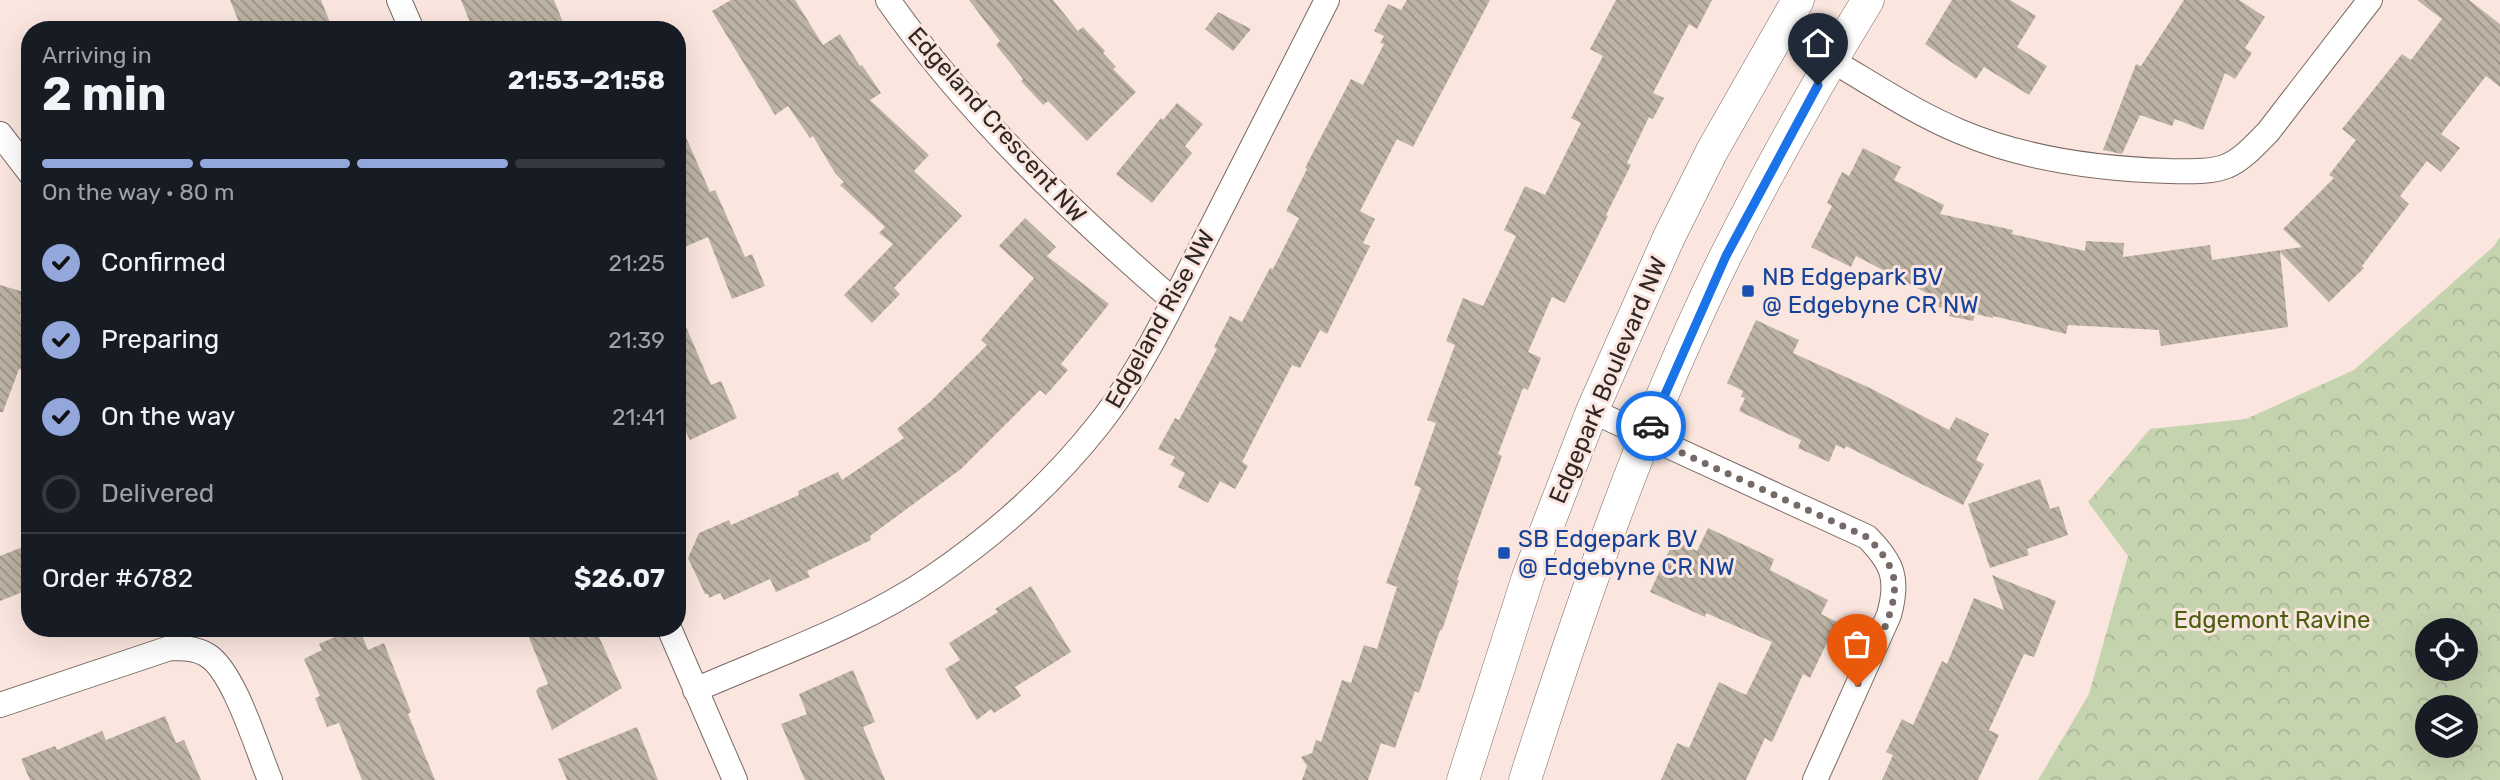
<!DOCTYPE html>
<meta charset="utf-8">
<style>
:root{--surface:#171b24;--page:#242831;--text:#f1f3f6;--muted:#9ea1a6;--line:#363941;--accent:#94a7db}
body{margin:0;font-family:Rubik,sans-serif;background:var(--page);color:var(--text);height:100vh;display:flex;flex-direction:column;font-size:26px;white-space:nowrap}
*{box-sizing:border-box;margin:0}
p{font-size:23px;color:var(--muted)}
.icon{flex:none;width:38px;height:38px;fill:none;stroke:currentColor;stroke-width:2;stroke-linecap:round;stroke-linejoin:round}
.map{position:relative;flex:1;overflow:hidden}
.side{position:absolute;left:21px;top:21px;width:665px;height:616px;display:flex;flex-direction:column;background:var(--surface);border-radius:28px;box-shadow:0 7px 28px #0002}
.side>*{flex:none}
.fabs{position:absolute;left:2415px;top:618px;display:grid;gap:14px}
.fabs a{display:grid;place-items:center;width:63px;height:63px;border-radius:50%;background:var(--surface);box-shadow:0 7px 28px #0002;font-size:35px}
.pin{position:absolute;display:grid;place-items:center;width:60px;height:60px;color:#fff;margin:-72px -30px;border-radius:50% 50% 50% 0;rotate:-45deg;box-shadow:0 0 7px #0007}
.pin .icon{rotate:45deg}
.courier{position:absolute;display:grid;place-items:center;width:70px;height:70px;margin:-35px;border:5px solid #1a73e8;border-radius:50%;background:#fff;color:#222;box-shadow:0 2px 9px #0007}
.head em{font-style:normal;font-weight:700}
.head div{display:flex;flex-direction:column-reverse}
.head{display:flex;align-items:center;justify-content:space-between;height:119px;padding:0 21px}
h1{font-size:46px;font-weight:700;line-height:52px}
.bar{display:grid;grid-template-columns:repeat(4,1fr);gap:10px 7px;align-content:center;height:84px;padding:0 21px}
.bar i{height:9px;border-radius:5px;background:var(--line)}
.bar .active{background:var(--accent)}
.bar p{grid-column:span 4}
.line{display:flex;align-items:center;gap:18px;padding:0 21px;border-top:2px solid var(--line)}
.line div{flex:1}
ol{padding:0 21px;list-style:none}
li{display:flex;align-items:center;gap:21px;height:77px}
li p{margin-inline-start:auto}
li .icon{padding:7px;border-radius:50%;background:var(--accent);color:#111;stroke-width:4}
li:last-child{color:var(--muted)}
li i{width:38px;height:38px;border:4px solid var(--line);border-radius:50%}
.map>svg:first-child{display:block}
</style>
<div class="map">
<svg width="2500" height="780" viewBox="0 0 2500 780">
<defs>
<pattern id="park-crowns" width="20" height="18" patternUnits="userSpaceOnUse" patternTransform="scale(1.75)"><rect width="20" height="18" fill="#c6d3af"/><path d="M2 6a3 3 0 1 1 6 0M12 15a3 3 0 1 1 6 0" fill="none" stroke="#aab596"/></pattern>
<pattern id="building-back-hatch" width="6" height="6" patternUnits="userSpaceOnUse" patternTransform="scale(1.75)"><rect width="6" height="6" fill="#bdb3a4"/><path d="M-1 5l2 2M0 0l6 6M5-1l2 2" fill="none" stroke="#9a9285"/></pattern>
</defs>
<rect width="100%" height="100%" fill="#fae6de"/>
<!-- park -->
<path fill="url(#park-crowns)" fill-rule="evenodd" d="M2500,237V780H2038L2089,694L2128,556L2088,502L2150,429L2246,419L2354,370L2494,246ZM2427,630H2466V668H2427ZM2427,707H2466V746H2427Z"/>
<!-- building -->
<path fill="url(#building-back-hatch)" d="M230,0H321L333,30H242Z
M461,0H554L566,30H473Z
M731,0H795L823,45L840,34L860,66L862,65L881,93L870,100L929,155L914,171L962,216L894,288L900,294L872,323L844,295L893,244L879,233L885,227L840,185L844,182L835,173L813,136L810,138L788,106L775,115L712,11Z
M969,0H1053L1078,31L1083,27L1105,51L1103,53L1116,67L1113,69L1136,92L1087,141L1048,101L1043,105L1021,81L1023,79L996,45L1000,41Z
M1407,0H1490L1413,147L1397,139L1360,211L1375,219L1363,243L1370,246L1327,334L1320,330L1300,368L1292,365L1242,462L1248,466L1235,489L1220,481L1208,503L1178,487L1185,473L1170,465L1175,457L1158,449L1175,418L1179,420L1217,349L1214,347L1230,316L1242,322L1270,268L1273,269L1299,218L1286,211L1307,169L1305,168L1351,79L1363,85L1384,44L1380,43L1384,36L1374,31L1388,4L1401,10Z
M1616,0H1712L1697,29L1689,24L1653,93L1664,98L1653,119L1649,117L1627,163L1631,165L1606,215L1608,216L1565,303L1552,297L1528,352L1541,358L1528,390L1523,388L1498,454L1502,456L1457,580H1459L1442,630H1440L1419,693L1415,691L1395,748L1381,743L1368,780H1302L1307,766L1301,757L1312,753L1316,740L1321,742L1342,680L1351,683L1364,645L1377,649L1397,587L1386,583L1421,488L1414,485L1436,423L1427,420L1455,345L1446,341L1463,298L1483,306L1516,236L1504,230L1525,186L1545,195L1581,123L1571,118L1603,56L1590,49Z
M1952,0H2010L2036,16L2017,47L2047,66L2029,95L1984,67L1976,79L1925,44Z
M2184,0H2239L2265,17L2245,48L2252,53L2235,79L2225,73L2203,130L2175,119L2172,126L2140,115L2122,154L2103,150L2136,64L2141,66Z
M2417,0H2469L2500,24V87L2486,76L2441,134L2460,148L2441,172L2427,161L2400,196L2409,204L2362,266L2364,268L2329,302L2280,252L2288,327L2161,346L2159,330L2068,325L2066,334L1993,316V318L1975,314L1973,321L1949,316L1950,310L1938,307L1940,300L1856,256L1851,267L1811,247L1832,206L1827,203L1842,172L1849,176L1863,148L1901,167L1894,180L1944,205L1940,214L2013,230L2012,234L2085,251L2086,241L2124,243L2123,257L2210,245L2212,260L2302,247L2283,229L2334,178L2329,175L2356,140L2342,129L2402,54L2411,60L2442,19Z
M1218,12L1251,29L1233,51L1205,29Z
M1177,103L1203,124L1185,146L1192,153L1152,203L1116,174L1161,118L1163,120Z
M677,117L710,192L715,190L745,257L752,254L765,286L732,299L708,237L677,250Z
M1025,218L1056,247L1047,256L1109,304L1061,364L1068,370L1046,395L1040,390L961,469L870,536L871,540L807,571L810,577L776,592L770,579L724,600L720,593L709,598L708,594H705L688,558L699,533L729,520L731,525L799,495L798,491L838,472L842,480L904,438L897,429L930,402L987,345L981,340L1034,278L999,246Z
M0,285L27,293L20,316L30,319V372L19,369L3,412H0Z
M677,306L711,385L721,381L737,418L690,440L686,432L677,436Z
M1756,320L1799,340L1793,353L1872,389L1949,430L1956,417L1989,434L1976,460L1984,464L1963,505L1846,446L1845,449L1836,445L1829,462L1798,448L1801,440L1739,411L1745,398L1741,397L1743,391L1727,383Z
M2040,479L2050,509L2059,506L2068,535L2027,549L2029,555L1990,568L1968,504Z
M1708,528L1774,559L1770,570L1828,600L1821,614L1837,622L1810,678L1803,674L1772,742L1765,738L1746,780H1661L1677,743L1689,748L1719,682L1746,695L1772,642L1706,613L1705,617L1650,592L1674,540L1697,551Z
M30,544V589L0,601V556Z
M1992,575L2056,601L2034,657L2024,654L1989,730L1999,735L1978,780H1882L1893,755L1886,752L1902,719L1913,725L1942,661L1947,664L1974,598L2004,610Z
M1031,586L1071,652L1015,687L1021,696L994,713L991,709L977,720L945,669L960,660L949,643L998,612L995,609Z
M334,628H359L368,650L384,643L411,712L408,714L435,780H362L339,723L327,727L315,698L320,696L304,659L322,650L319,644L337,636Z
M525,628H595L622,688L552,730L536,691L538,688L548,684Z
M853,670L875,722L863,727L885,780H805L781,724L807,714L799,694Z
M165,716L176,743L184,740L201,780H30L21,759L55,746L57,750L102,731L106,740Z
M637,727L658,780H567L558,759Z"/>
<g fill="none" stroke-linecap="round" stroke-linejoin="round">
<defs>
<path id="minor" d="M399,0L412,30
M888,0C967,113 1070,211 1174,301
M1831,60C1874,85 1915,113 1961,132C2027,160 2099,169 2169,171C2188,171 2209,173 2227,166C2243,159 2256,144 2268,132L2370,0
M0,134L30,173
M1592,411L1867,537C1893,563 1899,579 1889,615L1815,780
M669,628L735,780
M695,690C775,655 861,626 933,577C996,534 1053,483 1100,423C1141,371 1174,300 1205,240C1245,160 1286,80 1327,0
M0,705L170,648C182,648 196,648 207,655C234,671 257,749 270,780"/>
<path id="tertiary" d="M1463,780L1528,577L1592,411L1669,237L1712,151L1798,0
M1525,780C1582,602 1643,423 1726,255C1770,168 1817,83 1868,0"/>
</defs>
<!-- minor casing -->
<use href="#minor" stroke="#7a6962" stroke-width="26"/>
<!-- tertiary casing -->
<use href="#tertiary" stroke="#7a6962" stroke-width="33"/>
<!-- minor -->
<use href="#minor" stroke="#fff" stroke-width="24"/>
<!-- tertiary -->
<use href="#tertiary" stroke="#fff" stroke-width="32"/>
</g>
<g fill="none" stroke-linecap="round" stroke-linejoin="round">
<!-- done -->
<path stroke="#766a66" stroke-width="7" stroke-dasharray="0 12.6" d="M1651,426L1647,437L1867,537C1877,547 1887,558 1892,572C1904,603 1870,657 1857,686"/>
<!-- route -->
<path stroke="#1a73e8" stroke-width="9" d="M1651,426L1726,256L1818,85"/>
</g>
<!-- markers -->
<g fill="#1a4fb4" stroke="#fae6de" stroke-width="2.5">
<rect x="1741" y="284" width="14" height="14" rx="3.5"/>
<rect x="1497" y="546" width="14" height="14" rx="3.5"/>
</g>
<g text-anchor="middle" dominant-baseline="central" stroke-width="6" stroke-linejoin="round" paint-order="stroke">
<!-- street labels -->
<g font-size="24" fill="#2f2825" stroke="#fae6de">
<text transform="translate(997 125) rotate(48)">Edgeland Crescent NW</text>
<text transform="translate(1160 319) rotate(-61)">Edgeland Rise NW</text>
<text transform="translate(1608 380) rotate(-67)">Edgepark Boulevard NW</text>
</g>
<!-- transit labels -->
<g font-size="24" fill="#164399" stroke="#fae6de" text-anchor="start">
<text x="1762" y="277">NB Edgepark BV<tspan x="1762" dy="28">@ Edgebyne CR NW</tspan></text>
<text x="1518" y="539">SB Edgepark BV<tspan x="1518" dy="28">@ Edgebyne CR NW</tspan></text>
</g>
<!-- park labels -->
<g font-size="24" fill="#4a5f10" stroke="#fae6de">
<text x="2272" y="620">Edgemont Ravine</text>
</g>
</g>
</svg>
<div class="fabs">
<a><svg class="icon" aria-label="locate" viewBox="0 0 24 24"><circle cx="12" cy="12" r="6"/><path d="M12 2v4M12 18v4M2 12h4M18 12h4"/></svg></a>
<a><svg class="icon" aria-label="layers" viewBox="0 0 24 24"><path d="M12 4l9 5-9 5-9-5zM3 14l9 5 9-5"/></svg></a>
</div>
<div class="pin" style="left:1857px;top:686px;background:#ea580c"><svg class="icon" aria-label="bag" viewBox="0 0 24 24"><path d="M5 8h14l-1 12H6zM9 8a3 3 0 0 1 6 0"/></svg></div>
<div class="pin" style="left:1818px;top:85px;background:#1f2937"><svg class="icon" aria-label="home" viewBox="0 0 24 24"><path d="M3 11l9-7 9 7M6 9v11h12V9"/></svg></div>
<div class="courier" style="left:1651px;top:426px"><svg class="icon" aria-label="car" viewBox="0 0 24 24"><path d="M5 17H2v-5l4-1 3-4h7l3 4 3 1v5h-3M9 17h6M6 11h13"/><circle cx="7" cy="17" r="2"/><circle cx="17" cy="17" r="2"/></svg></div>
<section class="side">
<div class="head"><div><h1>2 min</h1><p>Arriving in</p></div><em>21:53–21:58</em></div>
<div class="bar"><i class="active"></i><i class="active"></i><i class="active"></i><i></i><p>On the way · 80 m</p></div>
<ol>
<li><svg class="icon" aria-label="check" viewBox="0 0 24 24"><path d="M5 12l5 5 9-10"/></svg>Confirmed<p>21:25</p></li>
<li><svg class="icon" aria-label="check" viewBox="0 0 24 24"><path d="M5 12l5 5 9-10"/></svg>Preparing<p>21:39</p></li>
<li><svg class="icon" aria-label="check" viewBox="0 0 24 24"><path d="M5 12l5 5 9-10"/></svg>On the way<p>21:41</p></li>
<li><i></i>Delivered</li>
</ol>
<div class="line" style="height:91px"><div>Order #6782</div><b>$26.07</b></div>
</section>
</div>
